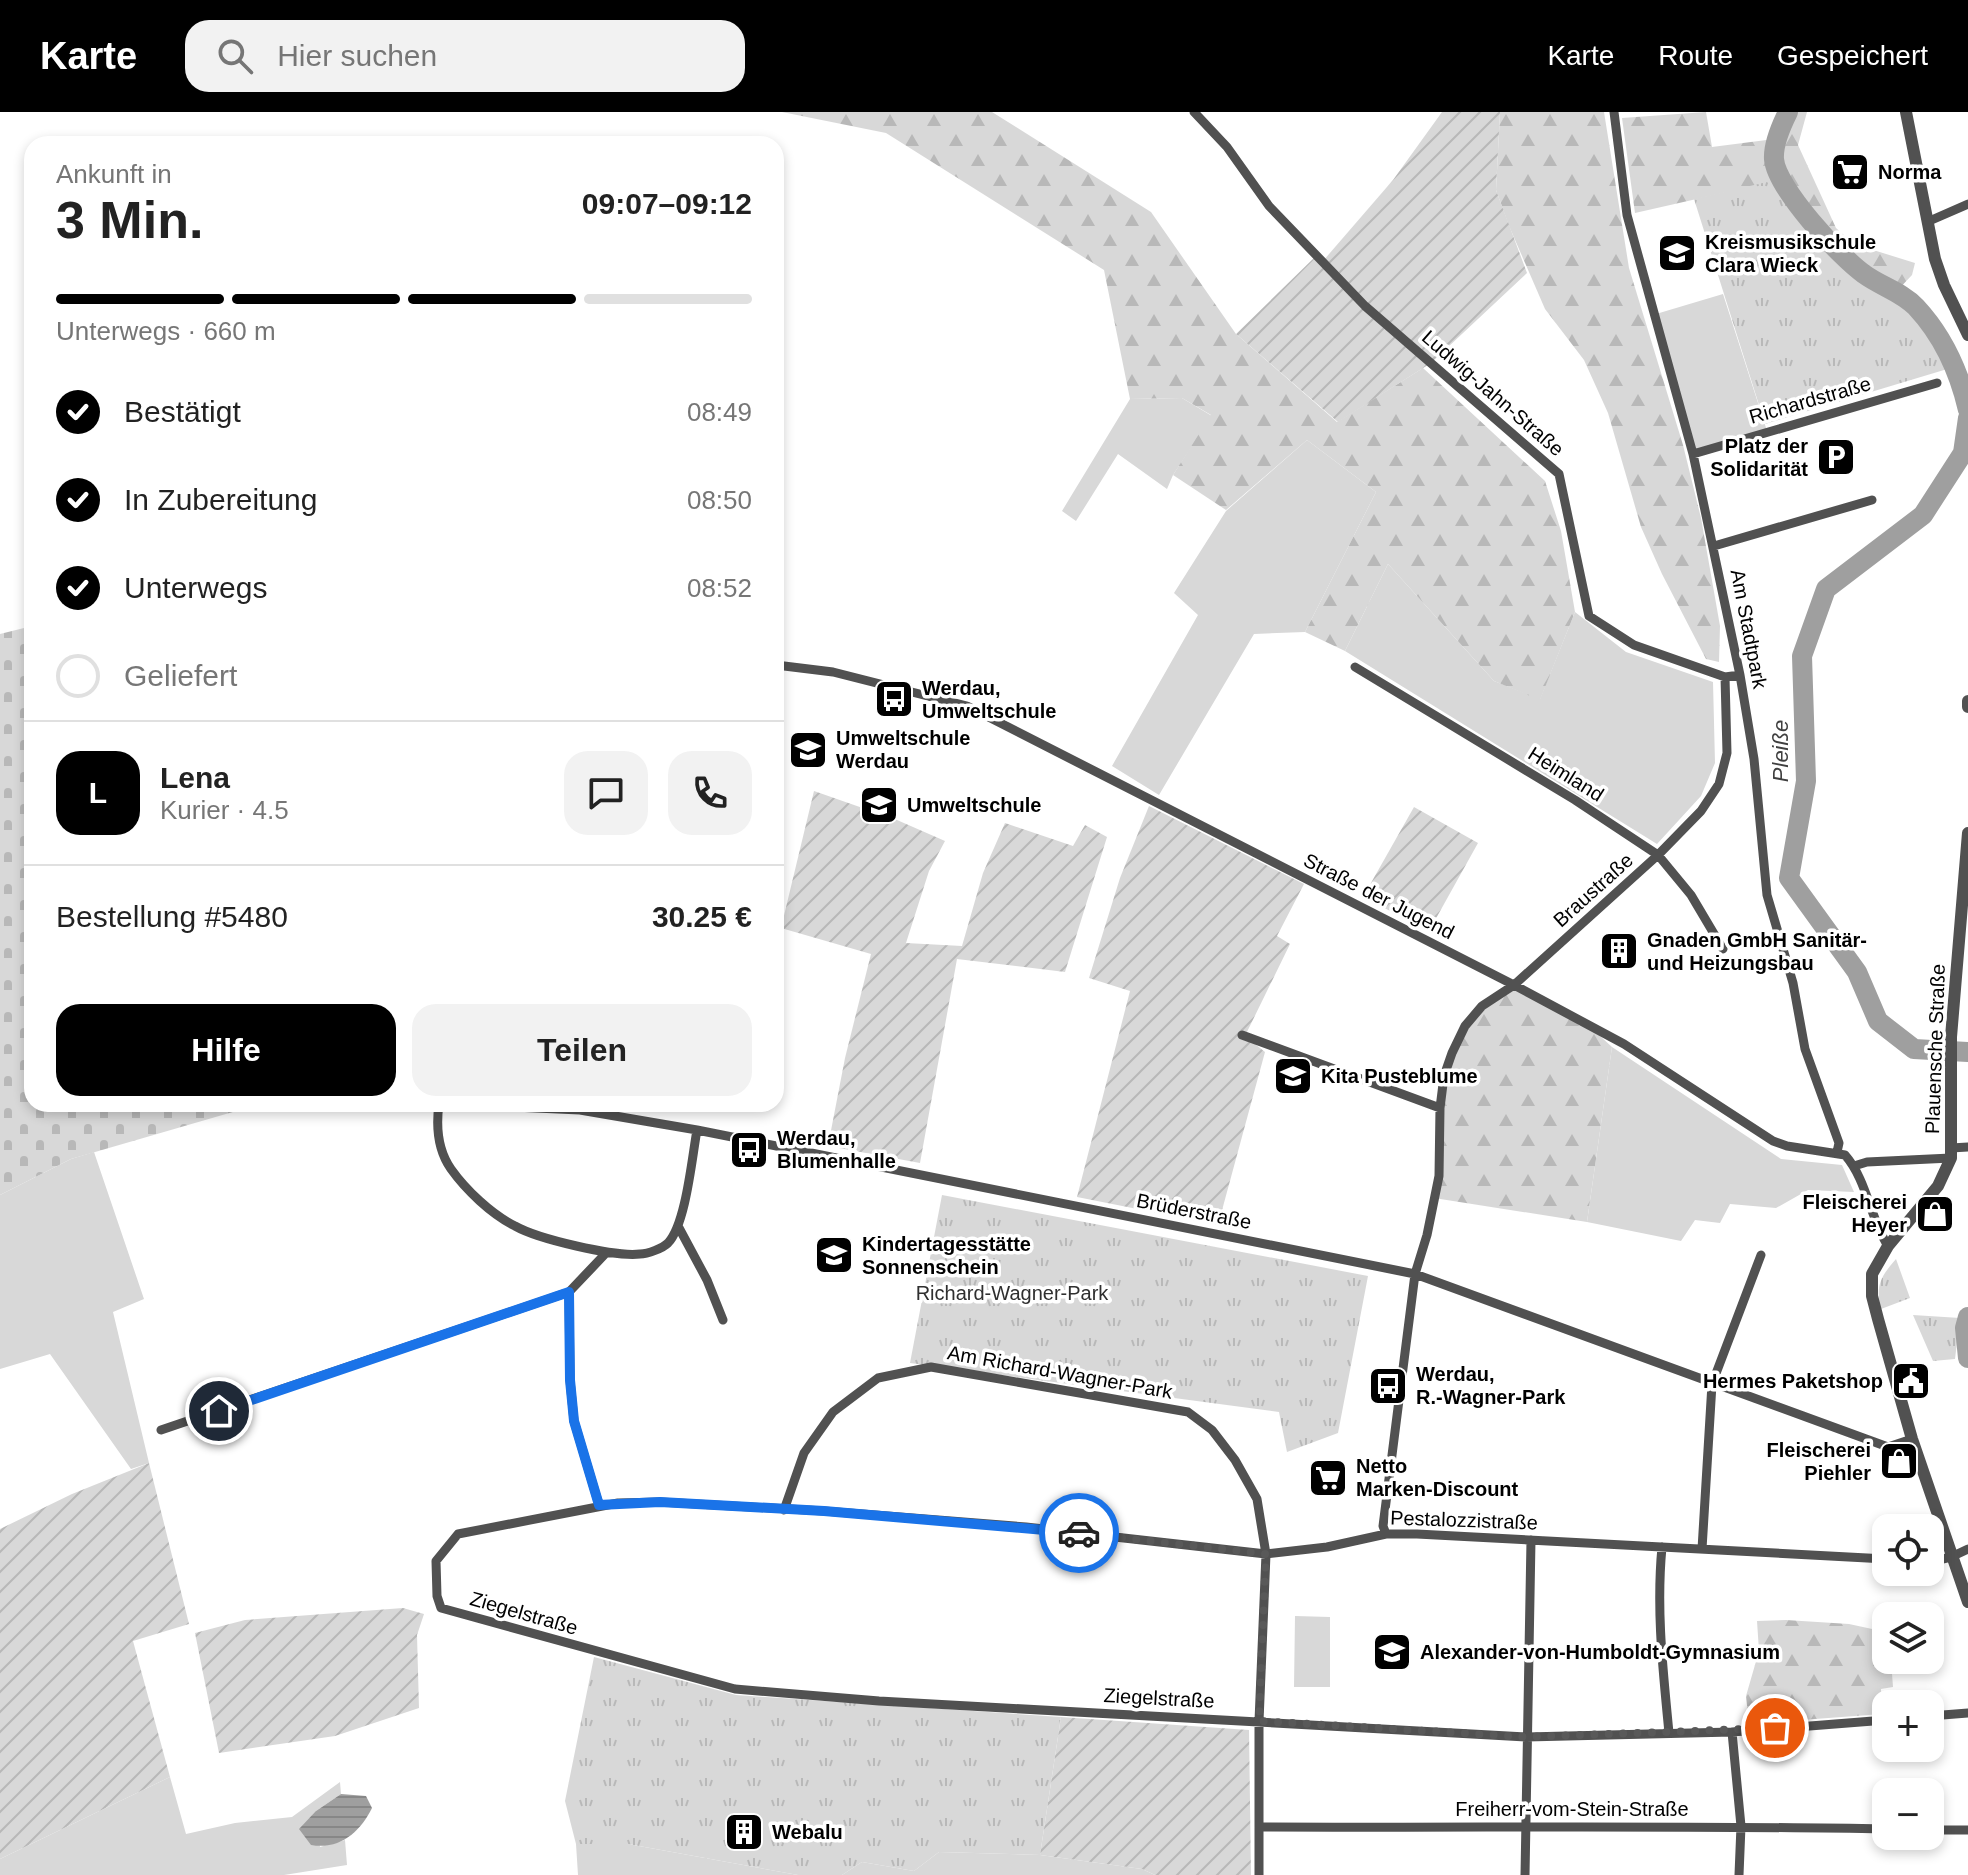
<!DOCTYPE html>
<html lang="de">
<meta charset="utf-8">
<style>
:root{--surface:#fff;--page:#f2f2f2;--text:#222;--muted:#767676;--line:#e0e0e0;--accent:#000}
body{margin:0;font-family:Helvetica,sans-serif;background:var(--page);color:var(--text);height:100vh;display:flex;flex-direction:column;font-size:30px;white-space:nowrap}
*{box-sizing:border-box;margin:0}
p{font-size:26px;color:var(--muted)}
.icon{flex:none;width:44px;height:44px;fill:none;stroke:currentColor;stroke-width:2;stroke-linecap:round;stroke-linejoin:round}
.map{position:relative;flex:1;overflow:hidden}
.details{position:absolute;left:24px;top:24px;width:760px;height:976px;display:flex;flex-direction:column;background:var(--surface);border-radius:24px;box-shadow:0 4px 12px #0003}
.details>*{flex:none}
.buttons{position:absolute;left:1872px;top:1402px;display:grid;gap:16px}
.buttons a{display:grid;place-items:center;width:72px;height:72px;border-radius:16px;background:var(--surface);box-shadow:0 4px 12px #0003;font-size:40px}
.pin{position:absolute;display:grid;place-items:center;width:68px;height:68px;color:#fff;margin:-34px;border:4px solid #fff;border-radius:50%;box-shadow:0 2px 8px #0007}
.courier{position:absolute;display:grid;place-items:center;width:80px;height:80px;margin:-40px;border:6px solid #1a73e8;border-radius:50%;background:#fff;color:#222;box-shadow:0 2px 10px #0007}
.summary em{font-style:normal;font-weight:800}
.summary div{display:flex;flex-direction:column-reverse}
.summary{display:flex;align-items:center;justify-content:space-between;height:136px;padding:0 32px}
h1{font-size:52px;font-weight:800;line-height:60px}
.bar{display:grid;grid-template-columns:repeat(4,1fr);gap:12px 8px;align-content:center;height:96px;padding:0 32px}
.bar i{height:10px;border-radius:6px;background:var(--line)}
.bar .on{background:var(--accent)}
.bar p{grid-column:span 4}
.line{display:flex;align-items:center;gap:20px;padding:0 32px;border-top:2px solid var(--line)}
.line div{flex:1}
.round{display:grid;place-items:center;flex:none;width:84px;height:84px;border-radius:24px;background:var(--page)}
ol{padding:0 32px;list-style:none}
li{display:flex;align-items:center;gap:24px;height:88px}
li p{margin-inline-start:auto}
li .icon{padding:8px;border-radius:50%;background:var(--accent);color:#fff;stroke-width:4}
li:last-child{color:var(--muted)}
li i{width:44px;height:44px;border:4px solid var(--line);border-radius:50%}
.primary-button{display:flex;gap:16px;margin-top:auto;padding:16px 32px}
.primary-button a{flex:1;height:92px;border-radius:24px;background:var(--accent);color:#fff;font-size:32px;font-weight:800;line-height:92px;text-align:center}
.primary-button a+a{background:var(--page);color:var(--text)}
header{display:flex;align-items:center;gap:48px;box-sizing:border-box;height:112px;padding:0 40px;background:var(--accent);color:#fff}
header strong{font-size:38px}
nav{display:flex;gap:44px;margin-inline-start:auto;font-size:28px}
.search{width:560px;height:72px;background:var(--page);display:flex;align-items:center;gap:20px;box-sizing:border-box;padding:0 28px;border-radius:24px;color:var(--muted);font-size:30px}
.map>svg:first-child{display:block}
</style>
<header>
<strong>Karte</strong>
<div class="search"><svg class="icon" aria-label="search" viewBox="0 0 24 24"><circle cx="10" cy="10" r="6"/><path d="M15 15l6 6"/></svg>Hier suchen</div>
<nav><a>Karte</a><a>Route</a><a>Gespeichert</a></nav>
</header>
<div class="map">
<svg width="1968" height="1763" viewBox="0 0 1968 1763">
<defs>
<pattern id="forest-firs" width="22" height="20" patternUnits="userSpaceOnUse" patternTransform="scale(2)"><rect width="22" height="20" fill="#d8d8d8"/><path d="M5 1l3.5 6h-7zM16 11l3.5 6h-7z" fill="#b8b8b8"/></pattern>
<pattern id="cemetery-stones" width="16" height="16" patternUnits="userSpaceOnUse" patternTransform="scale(2)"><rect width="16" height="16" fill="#d8d8d8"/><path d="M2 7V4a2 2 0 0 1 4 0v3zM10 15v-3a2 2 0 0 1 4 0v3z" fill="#b8b8b8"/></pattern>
<pattern id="park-tufts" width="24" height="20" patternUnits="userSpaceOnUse" patternTransform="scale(2)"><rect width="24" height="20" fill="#d8d8d8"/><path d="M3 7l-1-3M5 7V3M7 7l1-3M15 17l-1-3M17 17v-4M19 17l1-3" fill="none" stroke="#b8b8b8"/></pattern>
<pattern id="garden-furrows" width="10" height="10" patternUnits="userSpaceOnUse" patternTransform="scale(2)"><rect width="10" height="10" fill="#d8d8d8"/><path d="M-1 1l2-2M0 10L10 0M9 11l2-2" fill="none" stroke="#b8b8b8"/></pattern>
<pattern id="water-rules" width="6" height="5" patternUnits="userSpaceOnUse" patternTransform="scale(2)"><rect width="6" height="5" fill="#9f9f9f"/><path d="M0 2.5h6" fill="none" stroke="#878787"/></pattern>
</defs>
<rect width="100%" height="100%" fill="#fff"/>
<!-- grass -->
<path fill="#d8d8d8" d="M1723,182L1767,319L1693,342L1656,202Z
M1182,286L1212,304L1173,363L1167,377L1118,342L1076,409L1062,399L1130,287Z
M1307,328L1376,380L1305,520L1254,522L1159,683L1112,654L1198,503L1174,481L1226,399Z
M1388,452L1494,569L1540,587L1575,500L1626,540L1713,570L1715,651L1701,684L1657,732L1345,539Z
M1612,935L1781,1047L1842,1053L1854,1080L1808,1078L1776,1096L1730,1092L1720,1111L1695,1108L1681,1129L1587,1110Z
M94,1040L144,1187L113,1200L149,1351L131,1357L50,1242L0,1257V1083L71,1047Z
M1295,1504L1330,1505V1575H1294Z
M170,1665L186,1722L235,1711L292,1705L340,1670L341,1682L316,1699L320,1735L345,1728L347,1753L284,1763H0V1747Z
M576,1732H628L798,1763H578Z
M939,1740L1040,1743L1142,1757L1155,1763H842L862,1750L914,1759Z"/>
<!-- forest -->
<path fill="url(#forest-firs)" d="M782,0H992L1151,100L1236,222L1337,310L1423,256L1545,369L1561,419L1575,500L1540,588L1494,569L1388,452L1345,539L1305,520L1376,380L1307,328L1226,398L1173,363L1211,303L1182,286L1130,287L1104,158L886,21Z
M1500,0H1604L1629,156L1683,333L1701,406L1720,514L1719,550L1706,547L1662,462L1641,415L1608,301L1584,248L1545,197L1509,114L1496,78Z
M1706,0L1712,35L1781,26L1792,0H1807L1798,33L1836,116L1854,132L1915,151L1912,163L1895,181L1829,143L1767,71L1635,101L1622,6Z
M1514,873L1586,911L1612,935L1587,1110L1434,1086L1444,964L1465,914Z
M1786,1508L1849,1512L1886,1520V1548H1891L1893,1575L1881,1577L1882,1602L1749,1612L1746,1584L1759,1539L1757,1509Z"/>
<!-- cemetery -->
<path fill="url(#cemetery-stones)" d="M32,514V992H260L71,1047L0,1083V522Z"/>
<!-- park -->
<path fill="url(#park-tufts)" d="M1767,70L1829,143L1913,191L1939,221L1954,255L1765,312L1694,87Z
M942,1083L1368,1164L1338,1321L1287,1340L1279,1300L910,1251Z
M1896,1147L1910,1186L1881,1197C1875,1174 1881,1164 1896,1147Z
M1913,1203L1960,1206L1955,1247L1933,1249Z
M594,1545L736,1583L1061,1605L1040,1743L939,1740L914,1759L862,1750L842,1763H798L628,1732H576L565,1689Z"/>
<!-- garden -->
<path fill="url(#garden-furrows)" d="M1442,0H1500L1496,78L1527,161L1431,251L1338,310L1236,222L1316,144L1323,149L1393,68Z
M814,679L897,708L945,729L929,759L906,831L962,834L983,761L1005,711L1073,734L1085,713L1107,725L1065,860L957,847L920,1051L828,1034L845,946L871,842L781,816Z
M1149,694L1304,772L1277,824L1290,832L1245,924L1265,940L1218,1113L1077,1085L1130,879L1089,866L1120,766Z
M1414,695L1478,731L1429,819L1363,785Z
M149,1351L189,1512L133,1529L170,1665L0,1747V1417L72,1382Z
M403,1496L424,1502L417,1523L419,1596L335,1624L219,1641L195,1521L245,1508Z
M1061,1605L1249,1618L1251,1763H1155L1142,1757L1040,1743Z"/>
<!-- water -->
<path fill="url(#water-rules)" d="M341,1682L366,1684L372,1696C360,1720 340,1738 311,1733L299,1717L316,1699Z"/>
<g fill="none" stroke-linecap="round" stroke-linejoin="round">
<!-- river -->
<path stroke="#9f9f9f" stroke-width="20" d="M1788,0C1781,14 1773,32 1774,47C1776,76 1840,145 1864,162C1880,174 1902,180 1916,195C1943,224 1959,259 1968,298
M1968,306L1963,341L1923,403L1826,477L1802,544L1806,669L1789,766L1857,860L1878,909L1914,937L1968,940
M1968,1205L1965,1216L1968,1246"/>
<!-- minor -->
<path stroke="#515151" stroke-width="9" d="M1194,0L1227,35L1269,94L1365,194L1559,362L1589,504L1634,533L1725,565L1740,563
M1614,0L1627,103L1693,342L1740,563L1754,647L1767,783L1793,871L1805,937L1839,1031L1837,1040
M1927,110L1968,92
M1693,342L1937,271
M1714,434L1872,388
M776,553L833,560L967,594L1514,873L1624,932L1773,1029L1787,1034L1845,1043C1867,1068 1870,1106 1888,1134
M1355,555L1575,688L1658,743L1691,783L1723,837
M1242,923L1440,996
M439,992C436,1014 437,1037 451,1057C466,1078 491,1102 515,1114C538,1127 614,1145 640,1142C648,1142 663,1136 668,1131C686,1112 692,1045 697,1018
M445,992L580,998L697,1018L1415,1162L1888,1335L1912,1327
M1951,1036L1968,1035
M1854,1054L1867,1050L1951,1046
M678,1114L707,1168L723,1208
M161,1318L569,1180
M599,1393L574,1309L570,1268L569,1180L607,1140
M784,1398L804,1341L833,1300L878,1266L931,1255L1188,1300L1212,1318L1235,1348L1257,1387L1266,1442L1259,1609V1763
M1386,1422L1383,1414L1415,1162L1427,1123L1439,1064L1440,996L1444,964L1452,941L1465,914L1482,894L1514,873L1658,743L1701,699L1719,672L1727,641L1725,565
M1662,1435C1656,1498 1663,1558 1669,1621
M1702,1437L1712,1272L1761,1143
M1886,1447L1417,1422H1386L1327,1435L1266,1442L1026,1415L824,1399L660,1390L618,1391L458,1422L436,1449L437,1484L441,1496L735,1577L879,1589L1526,1625L1732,1620L1886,1608
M1930,1450L1951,1445L1968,1437
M1930,1604L1968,1601
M1732,1620L1741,1714L1739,1763
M1259,1715C1468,1716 1677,1713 1886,1717
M1930,1718H1968
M1525,1763L1531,1428"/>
<!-- tertiary -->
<path stroke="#515151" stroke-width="12" d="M1906,0L1935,147L1944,173L1968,223
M1968,589V595
M1968,721L1951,925V1046L1938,1074L1888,1134L1872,1162V1184L1878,1207L1912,1327L1968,1490"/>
</g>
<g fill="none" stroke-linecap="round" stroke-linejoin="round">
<!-- done -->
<path stroke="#595959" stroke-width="8" stroke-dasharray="0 14.4" d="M1079,1421L1266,1442L1259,1609L1526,1625L1775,1616"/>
<!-- route -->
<path stroke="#1a73e8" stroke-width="10" d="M219,1299L569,1180L570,1268L574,1309L599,1393L660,1390L824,1399L1079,1421"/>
</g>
<!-- icons -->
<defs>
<symbol id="supermarket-square" viewBox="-11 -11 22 22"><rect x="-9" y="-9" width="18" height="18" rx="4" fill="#000" stroke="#fff"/><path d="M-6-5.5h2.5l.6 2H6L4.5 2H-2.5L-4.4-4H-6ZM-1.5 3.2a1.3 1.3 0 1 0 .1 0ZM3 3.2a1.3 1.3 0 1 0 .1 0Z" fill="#fff"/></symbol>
<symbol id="school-square" viewBox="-11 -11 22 22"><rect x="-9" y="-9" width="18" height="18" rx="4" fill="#000" stroke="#fff"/><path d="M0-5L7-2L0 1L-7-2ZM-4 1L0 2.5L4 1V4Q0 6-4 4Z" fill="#fff"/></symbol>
<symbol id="parking-square" viewBox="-11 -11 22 22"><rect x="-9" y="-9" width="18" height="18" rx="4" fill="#000" stroke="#fff"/><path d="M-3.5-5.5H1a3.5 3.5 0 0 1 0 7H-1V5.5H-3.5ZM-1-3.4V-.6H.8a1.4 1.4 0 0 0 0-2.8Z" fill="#fff"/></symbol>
<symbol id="bus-square" viewBox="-11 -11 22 22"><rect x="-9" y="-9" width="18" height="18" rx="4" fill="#000" stroke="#fff"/><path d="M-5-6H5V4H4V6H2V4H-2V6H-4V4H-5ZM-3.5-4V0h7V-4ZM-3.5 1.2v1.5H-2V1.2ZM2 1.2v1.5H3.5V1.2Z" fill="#fff"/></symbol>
<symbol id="building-square" viewBox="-11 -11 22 22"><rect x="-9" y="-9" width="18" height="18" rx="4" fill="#000" stroke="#fff"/><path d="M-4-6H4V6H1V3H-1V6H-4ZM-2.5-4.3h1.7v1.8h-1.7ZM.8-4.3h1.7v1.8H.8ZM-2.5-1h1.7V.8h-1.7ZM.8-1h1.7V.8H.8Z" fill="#fff"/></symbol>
<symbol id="shop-square" viewBox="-11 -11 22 22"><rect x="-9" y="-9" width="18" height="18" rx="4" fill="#000" stroke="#fff"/><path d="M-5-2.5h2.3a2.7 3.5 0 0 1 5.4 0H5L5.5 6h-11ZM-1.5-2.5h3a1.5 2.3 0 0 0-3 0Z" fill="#fff"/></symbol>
<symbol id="civic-square" viewBox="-11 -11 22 22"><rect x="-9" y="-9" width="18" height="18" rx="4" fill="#000" stroke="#fff"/><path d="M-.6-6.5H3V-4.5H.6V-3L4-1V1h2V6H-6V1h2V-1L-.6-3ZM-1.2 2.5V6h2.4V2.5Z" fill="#fff"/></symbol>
</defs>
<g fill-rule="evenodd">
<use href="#supermarket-square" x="1828" y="38" width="44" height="44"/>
<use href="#school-square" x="1655" y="119" width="44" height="44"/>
<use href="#parking-square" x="1814" y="323" width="44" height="44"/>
<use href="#bus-square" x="872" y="565" width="44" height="44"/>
<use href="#school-square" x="786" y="616" width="44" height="44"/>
<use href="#school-square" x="857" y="671" width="44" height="44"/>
<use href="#building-square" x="1597" y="817" width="44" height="44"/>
<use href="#school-square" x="1271" y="942" width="44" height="44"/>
<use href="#bus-square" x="727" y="1016" width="44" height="44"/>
<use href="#shop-square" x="1913" y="1080" width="44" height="44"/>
<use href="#school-square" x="812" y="1121" width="44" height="44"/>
<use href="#civic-square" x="1889" y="1247" width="44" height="44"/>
<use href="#bus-square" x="1366" y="1252" width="44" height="44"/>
<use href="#shop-square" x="1877" y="1327" width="44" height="44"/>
<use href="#supermarket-square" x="1306" y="1344" width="44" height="44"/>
<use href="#school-square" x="1370" y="1518" width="44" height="44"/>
<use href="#building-square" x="722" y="1698" width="44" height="44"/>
</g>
<g text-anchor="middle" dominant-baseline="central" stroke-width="7" stroke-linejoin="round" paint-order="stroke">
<!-- poi labels -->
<g font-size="20" font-weight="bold" fill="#000" stroke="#fff" text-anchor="start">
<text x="1878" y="60">Norma</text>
<text x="1705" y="130">Kreismusikschule<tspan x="1705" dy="23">Clara Wieck</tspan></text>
<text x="1808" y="334" text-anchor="end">Platz der<tspan x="1808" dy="23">Solidarität</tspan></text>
<text x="922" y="576">Werdau,<tspan x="922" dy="23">Umweltschule</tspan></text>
<text x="836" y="626">Umweltschule<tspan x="836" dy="23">Werdau</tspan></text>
<text x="907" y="693">Umweltschule</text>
<text x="1647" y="828">Gnaden GmbH Sanitär-<tspan x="1647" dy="23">und Heizungsbau</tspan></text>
<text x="1321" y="964">Kita Pusteblume</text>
<text x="777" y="1026">Werdau,<tspan x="777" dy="23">Blumenhalle</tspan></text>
<text x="1907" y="1090" text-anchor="end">Fleischerei<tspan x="1907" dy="23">Heyer</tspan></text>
<text x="862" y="1132">Kindertagesstätte<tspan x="862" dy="23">Sonnenschein</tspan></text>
<text x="1416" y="1262">Werdau,<tspan x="1416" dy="23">R.-Wagner-Park</tspan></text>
<text x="1883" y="1269" text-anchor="end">Hermes Paketshop</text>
<text x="1871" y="1338" text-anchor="end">Fleischerei<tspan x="1871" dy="23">Piehler</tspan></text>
<text x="1356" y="1354">Netto<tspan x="1356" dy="23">Marken-Discount</tspan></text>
<text x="1420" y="1540">Alexander-von-Humboldt-Gymnasium</text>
<text x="772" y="1720">Webalu</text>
</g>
<!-- street labels -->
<g font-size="20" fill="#000" stroke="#fff">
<text transform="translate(1493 281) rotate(41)">Ludwig-Jahn-Straße</text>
<text transform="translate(1810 288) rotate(-16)">Richardstraße</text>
<text transform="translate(1749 517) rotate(79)">Am Stadtpark</text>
<text transform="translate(1566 662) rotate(32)">Heimland</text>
<text transform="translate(1593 778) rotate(-42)">Braustraße</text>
<text transform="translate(1379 784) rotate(27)">Straße der Jugend</text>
<text transform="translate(1935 937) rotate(-88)">Plauensche Straße</text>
<text transform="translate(1194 1099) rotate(11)">Brüderstraße</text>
<text transform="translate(1060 1260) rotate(10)">Am Richard-Wagner-Park</text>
<text transform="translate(1464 1408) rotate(2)">Pestalozzistraße</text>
<text transform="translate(524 1501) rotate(16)">Ziegelstraße</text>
<text transform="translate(1159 1586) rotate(3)">Ziegelstraße</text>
<text x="1572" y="1697">Freiherr-vom-Stein-Straße</text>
</g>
<!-- park labels -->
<g font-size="20" fill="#2f2f2f" stroke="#fff">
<text x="1012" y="1181">Richard-Wagner-Park</text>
</g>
<!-- water labels -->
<g font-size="22" font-style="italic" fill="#404040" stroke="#fff">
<text transform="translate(1780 639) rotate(-90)">Pleiße</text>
</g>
</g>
</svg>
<div class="buttons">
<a><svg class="icon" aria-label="locate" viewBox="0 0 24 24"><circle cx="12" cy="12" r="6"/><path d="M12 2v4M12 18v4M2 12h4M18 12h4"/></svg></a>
<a><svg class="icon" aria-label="layers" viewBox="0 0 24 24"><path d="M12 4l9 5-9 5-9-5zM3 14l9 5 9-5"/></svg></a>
<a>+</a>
<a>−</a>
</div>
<div class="pin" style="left:1775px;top:1616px;background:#ea580c"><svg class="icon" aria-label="bag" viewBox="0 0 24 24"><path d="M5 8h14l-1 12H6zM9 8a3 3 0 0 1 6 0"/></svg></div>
<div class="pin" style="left:219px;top:1299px;background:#1f2937"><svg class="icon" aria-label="home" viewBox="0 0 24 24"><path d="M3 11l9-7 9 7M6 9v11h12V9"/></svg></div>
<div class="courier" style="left:1079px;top:1421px"><svg class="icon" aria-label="car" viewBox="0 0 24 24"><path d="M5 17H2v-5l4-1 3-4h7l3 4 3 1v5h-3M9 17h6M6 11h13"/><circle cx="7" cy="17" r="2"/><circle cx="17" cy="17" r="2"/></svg></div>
<section class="details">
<div class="summary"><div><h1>3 Min.</h1><p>Ankunft in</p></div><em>09:07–09:12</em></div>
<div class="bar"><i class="on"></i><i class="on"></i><i class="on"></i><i></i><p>Unterwegs · 660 m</p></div>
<ol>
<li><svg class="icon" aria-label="check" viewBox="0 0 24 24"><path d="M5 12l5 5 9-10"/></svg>Bestätigt<p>08:49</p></li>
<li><svg class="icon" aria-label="check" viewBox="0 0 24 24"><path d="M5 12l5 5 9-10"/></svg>In Zubereitung<p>08:50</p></li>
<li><svg class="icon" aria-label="check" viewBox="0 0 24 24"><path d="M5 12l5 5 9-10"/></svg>Unterwegs<p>08:52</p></li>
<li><i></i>Geliefert</li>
</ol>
<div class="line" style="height:144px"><b class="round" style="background:var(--accent);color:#fff">L</b><div><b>Lena</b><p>Kurier · 4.5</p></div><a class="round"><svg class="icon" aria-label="chat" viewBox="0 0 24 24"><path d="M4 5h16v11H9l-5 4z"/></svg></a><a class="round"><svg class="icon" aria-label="phone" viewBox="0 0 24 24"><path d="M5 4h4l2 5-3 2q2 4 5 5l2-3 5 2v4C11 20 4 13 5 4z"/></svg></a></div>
<div class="line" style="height:104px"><div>Bestellung #5480</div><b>30.25 €</b></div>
<div class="primary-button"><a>Hilfe</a><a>Teilen</a></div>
</section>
</div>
